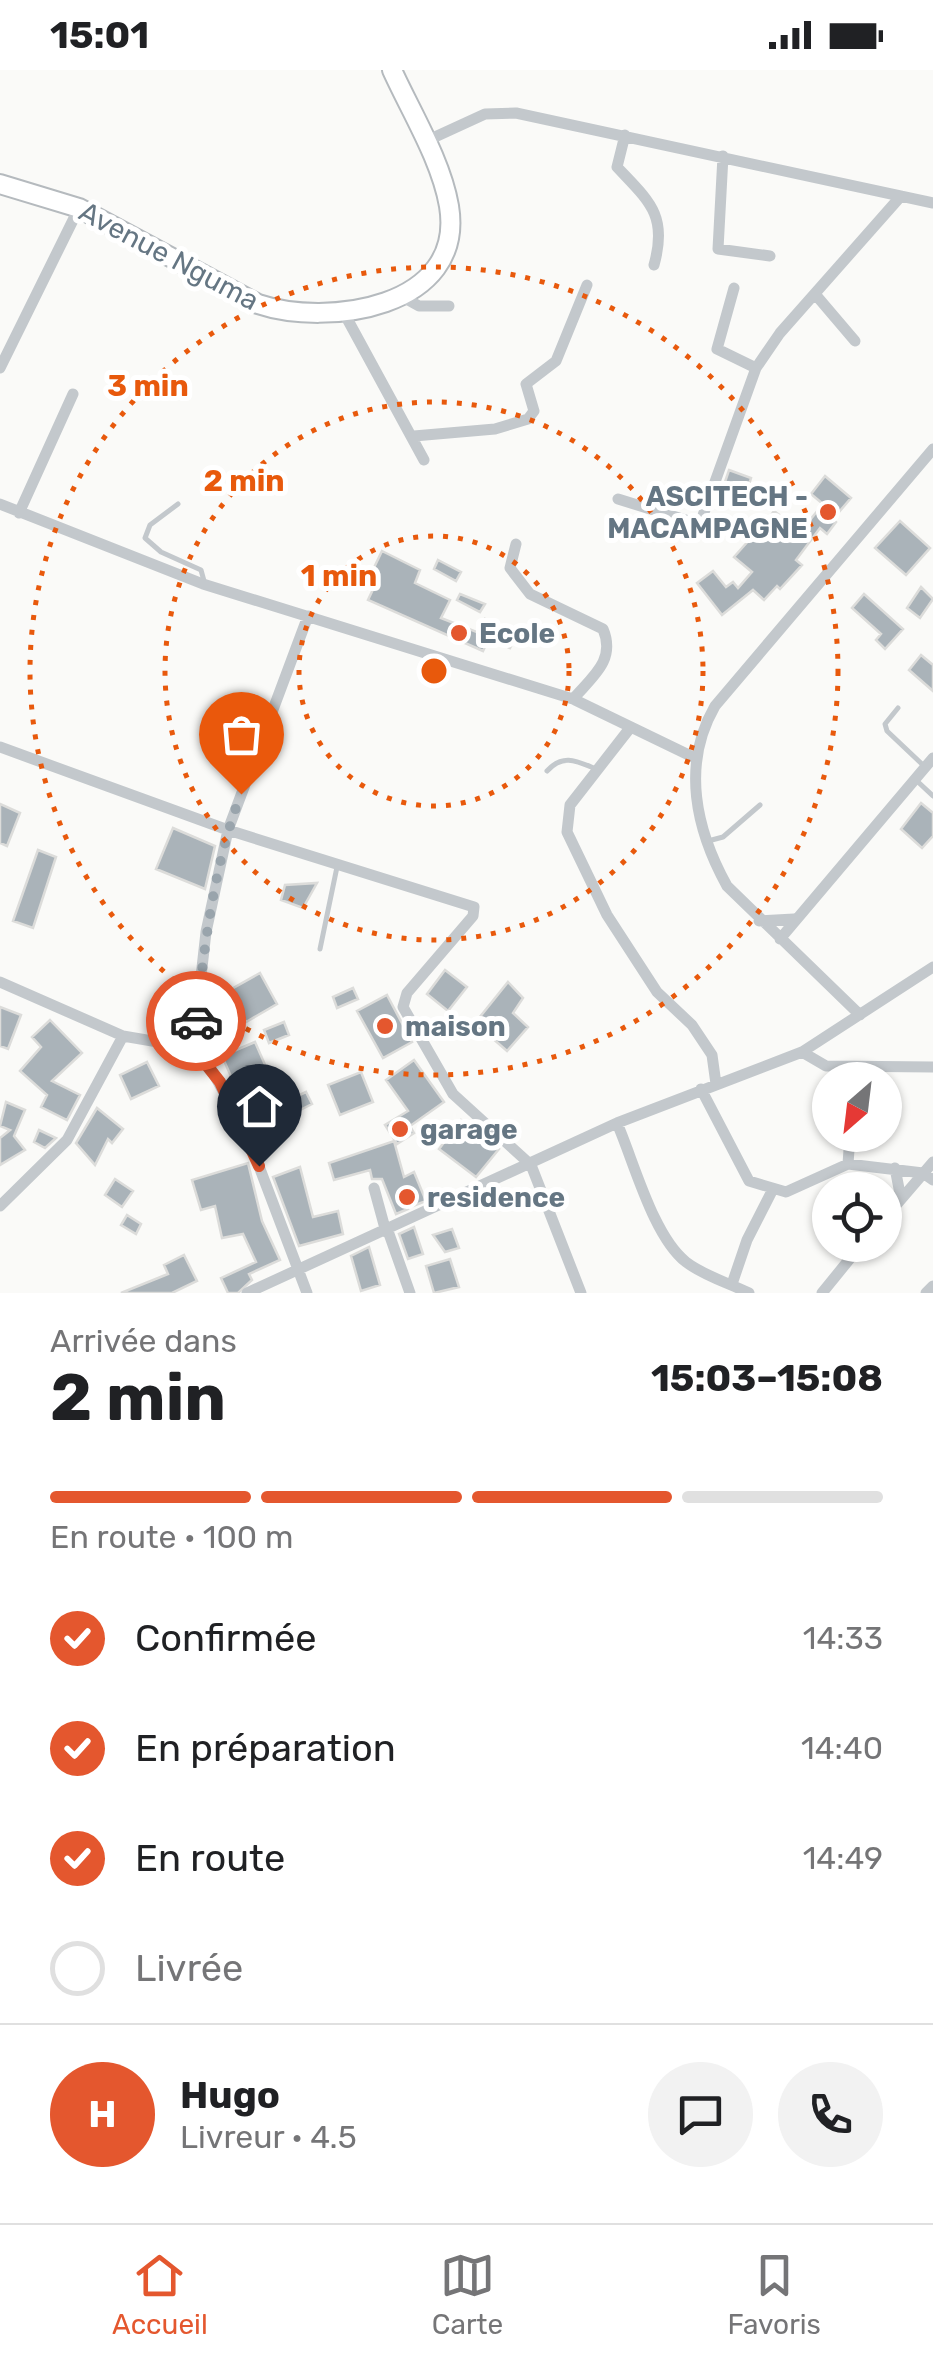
<!DOCTYPE html>
<html lang="fr">
<meta charset="utf-8">
<style>
:root{--surface:#fff;--page:#f2f2f2;--text:#202124;--muted:#757577;--line:#e0e0e0;--accent:#e4572e}
body{margin:0;font-family:Rubik,sans-serif;background:var(--page);color:var(--text);height:100vh;display:flex;flex-direction:column;font-size:38px;white-space:nowrap}
*{box-sizing:border-box;margin:0}
p{font-size:32px;color:var(--muted)}
.icon{flex:none;width:55px;height:55px;fill:none;stroke:currentColor;stroke-width:2;stroke-linecap:round;stroke-linejoin:round}
.map{position:relative;height:1223px;overflow:hidden}
.drawer{display:flex;flex-direction:column;background:var(--surface);flex:1}
.drawer>*{flex:none}
.needle{width:65px;rotate:208deg}
.controls{position:absolute;left:812px;top:992px;display:grid;gap:20px}
.controls a{display:grid;place-items:center;width:90px;height:90px;border-radius:50%;background:var(--surface);box-shadow:0 2px 8px #0004;font-size:50px}
.pin{position:absolute;display:grid;place-items:center;width:85px;height:85px;color:#fff;margin:-102px -42px;border-radius:50% 50% 50% 0;rotate:-45deg;box-shadow:0 0 10px #0007}
.pin .icon{rotate:45deg}
.courier{position:absolute;display:grid;place-items:center;width:100px;height:100px;margin:-50px;border:8px solid #e4572e;border-radius:50%;background:#fff;color:#222;box-shadow:0 2px 12px #0007}
.summary em{font-style:normal;font-weight:700}
.summary div{display:flex;flex-direction:column-reverse}
.summary{display:flex;align-items:center;justify-content:space-between;height:170px;padding:0 50px}
h1{font-size:65px;font-weight:700;line-height:75px}
.bar{display:grid;grid-template-columns:repeat(4,1fr);gap:15px 10px;align-content:center;height:120px;padding:0 50px}
.bar i{height:12px;border-radius:8px;background:var(--line)}
.bar .selected{background:var(--accent)}
.bar p{grid-column:span 4}
.line{display:flex;align-items:center;gap:25px;padding:0 50px;border-top:2px solid var(--line)}
.line div{flex:1}
.round{display:grid;place-items:center;flex:none;width:105px;height:105px;border-radius:52px;background:var(--page)}
ol{padding:0 50px;list-style:none}
li{display:flex;align-items:center;gap:30px;height:110px}
li p{margin-inline-start:auto}
li .icon{padding:10px;border-radius:50%;background:var(--accent);color:#fff;stroke-width:4}
li:last-child{color:var(--muted)}
li i{width:55px;height:55px;border:5px solid var(--line);border-radius:50%}
.status{display:flex;justify-content:space-between;align-items:center;height:70px;padding:0 50px;background:var(--surface);direction:ltr}
.status svg{height:28px;fill:currentColor}
.menu{display:flex;justify-content:space-around;align-items:center;height:140px;border-top:2px solid var(--line);background:var(--surface);font-size:28px;color:var(--muted)}
.menu a{display:grid;justify-items:center;gap:5px}
.menu .selected{color:var(--accent)}
.map>svg:first-child{display:block}
</style>
<div class="status"><b>15:01</b><svg viewBox="0 0 49 12"><path d="M0 12V9h3v3zM5 12V6h3v6zM10 12V3h3v9zM15 12V0h3v12zM26 1h20v11H26zM47 4h2v5h-2z"/></svg></div>
<div class="map">
<svg width="933" height="1223" viewBox="0 0 933 1223">
<rect width="100%" height="100%" fill="#fafaf8"/>
<!-- building -->
<path fill="#aab3b9" stroke="#dcdcda" stroke-width="2.5" d="M729,400L751,408L746,425L723,418Z
M825,406L851,428L833,449L836,452L827,464L820,458L796,490L802,495L780,519L777,516L764,530L753,520L722,545L697,513L713,501L726,517L733,512L738,518L752,502L734,487L750,469L736,458L743,449L759,461L774,441L801,461L823,434L811,424Z
M900,451L930,478L906,505L875,478Z
M382,481L420,500L415,513L450,530L441,548L479,563L485,549L496,554L493,560L514,570L510,578L489,568L483,581L368,530L377,511L369,508Z
M438,490L461,502L456,511L434,499Z
M921,517L933,529L920,548L907,538Z
M460,524L485,534L480,542L457,530Z
M864,524L903,559L885,579L876,570L881,564L852,538Z
M921,585L933,595V621L909,600Z
M921,733L933,743V766L922,778L901,759Z
M0,734L20,743L7,776L0,773Z
M173,758L215,776L205,819L156,799Z
M38,780L56,787L33,858L13,851Z
M317,813L303,838L281,830L285,815Z
M445,900L467,917L448,941L427,924Z
M260,903L277,934L246,952L228,921Z
M508,912L523,928L513,943L528,957L507,981L475,953Z
M353,918L358,929L337,938L333,927Z
M387,925L412,972L383,988L357,941Z
M0,937L21,945L8,979L0,976Z
M50,950L82,983L52,1011L80,1025L67,1050L41,1037L47,1025L20,1001L41,977L32,967Z
M284,952L289,965L269,973L264,960Z
M255,972L277,1022L244,1036L222,986Z
M414,990L444,1032L410,1056L414,1063L397,1074L385,1055L408,1041L386,1010Z
M147,992L159,1016L131,1029L120,1005Z
M361,1002L373,1032L340,1045L328,1015Z
M306,1022L312,1034L288,1046L282,1033Z
M6,1032L25,1040L14,1066L25,1080L0,1095V1068L10,1060L0,1056Z
M97,1038L123,1059L112,1073L108,1069L95,1095L76,1073Z
M461,1050L499,1079L476,1107L439,1079Z
M39,1060L56,1068L45,1078L34,1072Z
M394,1071L404,1107L414,1102L426,1131L413,1136L402,1120L408,1139L396,1144L382,1109H372L370,1100L334,1110L329,1093Z
M248,1093L262,1151L280,1190L249,1204L252,1210L238,1223H228L221,1208L256,1192L243,1164L222,1168L215,1136L201,1140L192,1110Z
M300,1097L313,1147L338,1141L343,1164L299,1176L273,1107Z
M115,1109L133,1121L122,1137L105,1125Z
M127,1145L141,1154L136,1164L121,1155Z
M414,1157L423,1184L408,1189L399,1164Z
M452,1159L459,1178L445,1182L433,1165Z
M369,1177L380,1215L361,1221L351,1186Z
M184,1185L197,1211L172,1223H121L168,1204L164,1195Z
M450,1189L459,1217L434,1223L426,1196Z"/>
<g fill="none" stroke-linecap="round" stroke-linejoin="round">
<defs>
<path id="primary" d="M0,114L79,138L258,234C326,257 466,239 449,136C441,90 411,42 392,0"/>
</defs>
<!-- primary casing -->
<use href="#primary" stroke="#b5babe" stroke-width="22"/>
<!-- service -->
<path stroke="#c3c8cc" stroke-width="5" d="M178,434L150,455L145,468L161,482L201,500L204,511
M898,638L885,654L887,661L923,695
M547,701C563,683 577,691 596,699
M917,711L933,726
M708,771L723,767L760,735
M320,879L337,797"/>
<!-- minor -->
<path stroke="#c3c8cc" stroke-width="11" d="M625,65L617,97C649,131 668,145 654,195
M424,72L485,44L516,43L933,133
M723,86L718,179L770,186
M734,218L717,279L756,298
M815,224L855,271
M401,226L419,236H449
M344,243L424,390
M0,298L79,138
M414,366L495,359L528,349L534,341L526,314L556,291L587,215
M618,429L692,452L702,448L756,298L780,263L901,126
M0,434L203,514L573,629L695,688
M19,443L73,324
M516,474L510,498L530,524L603,559C616,590 593,606 573,629
M630,658L570,735L567,762L607,845L657,922L692,955L712,985L716,1014
M0,677L228,760L474,837L473,846L407,923L403,937L453,1024L531,1095L581,1223
M759,851L794,849
M780,869L933,688
M0,912L123,966L193,978L207,992L246,1062L307,1223
M860,945L727,816C696,760 681,695 715,636L933,379
M193,978L206,862L228,760L308,546
M802,982L826,996L933,997
M701,1019L749,1111L786,1122L848,1094L923,1103L933,1110
M617,1053C634,1092 653,1166 686,1192C704,1206 729,1213 749,1223
M848,1094L850,1065
M895,1098L901,1129
M374,1118L386,1162
M0,1136L67,1070L123,966
M885,1148L933,1092
M388,1161L410,1223
M732,1214L747,1170L773,1119
M247,1223L617,1053L802,982L933,897
M822,1223L861,1175
M926,1223L933,1216"/>
<!-- primary -->
<use href="#primary" stroke="#fff" stroke-width="18"/>
</g>
<g fill="none" stroke-linecap="round" stroke-linejoin="round">
<!-- done -->
<path stroke="#99a4ac" stroke-width="10" stroke-dasharray="0 18" d="M196,951C205,875 213,797 241,724"/>
<!-- route -->
<path stroke="#e4572e" stroke-width="12" d="M196,951L193,978L220,1012L259,1096"/>
</g>
<!-- distance rings -->
<g fill="none" stroke="#e8590c" stroke-width="5" stroke-dasharray="5 10">
<circle cx="434" cy="601" r="135"/>
<circle cx="434" cy="601" r="269"/>
<circle cx="434" cy="601" r="404"/>
</g>
<!-- markers -->
<g fill="#e4572e" stroke="#fff" stroke-width="4">
<circle cx="828" cy="442" r="10"/>
<circle cx="459" cy="563" r="10"/>
<circle cx="385" cy="956" r="10"/>
<circle cx="400" cy="1059" r="10"/>
<circle cx="407" cy="1127" r="10"/>
</g>
<g text-anchor="middle" dominant-baseline="central" stroke-width="10" stroke-linejoin="round" paint-order="stroke">
<!-- street labels -->
<g font-size="28" fill="#657683" stroke="#fff">
<text transform="translate(169 186) rotate(28)">Avenue Nguma</text>
</g>
<!-- poi labels -->
<g font-size="28" font-weight="bold" fill="#657683" stroke="#fff" text-anchor="start">
<text x="808" y="426" text-anchor="end">ASCITECH -<tspan x="808" dy="32">MACAMPAGNE</tspan></text>
<text x="479" y="563">Ecole</text>
<text x="405" y="956">maison</text>
<text x="420" y="1059">garage</text>
<text x="427" y="1127">residence</text>
</g>
</g>
<circle cx="434" cy="601" r="15" fill="#e8590c" stroke="#fff" stroke-width="5"/>
<g font-size="30" text-anchor="middle" font-weight="bold" fill="#e8590c" stroke="#fff" stroke-width="10" stroke-linejoin="round" paint-order="stroke">
<text x="148" y="326">3 min</text>
<text x="244" y="421">2 min</text>
<text x="339" y="516">1 min</text>
</g>
</svg>
<div class="controls">
<a><svg class="needle" viewBox="-14 -14 28 28"><path d="M0-13l5 13h-10z" fill="#e53935"/><path d="M0 13l5-13h-10z" fill="#757577"/></svg></a>
<a><svg class="icon" aria-label="locate" viewBox="0 0 24 24"><circle cx="12" cy="12" r="6"/><path d="M12 2v4M12 18v4M2 12h4M18 12h4"/></svg></a>
</div>
<div class="pin" style="left:241px;top:724px;background:#ea580c"><svg class="icon" aria-label="bag" viewBox="0 0 24 24"><path d="M5 8h14l-1 12H6zM9 8a3 3 0 0 1 6 0"/></svg></div>
<div class="pin" style="left:259px;top:1096px;background:#1f2937"><svg class="icon" aria-label="home" viewBox="0 0 24 24"><path d="M3 11l9-7 9 7M6 9v11h12V9"/></svg></div>
<div class="courier" style="left:196px;top:951px"><svg class="icon" aria-label="car" viewBox="0 0 24 24"><path d="M5 17H2v-5l4-1 3-4h7l3 4 3 1v5h-3M9 17h6M6 11h13"/><circle cx="7" cy="17" r="2"/><circle cx="17" cy="17" r="2"/></svg></div>
</div>
<section class="drawer">
<div class="summary"><div><h1>2 min</h1><p>Arrivée dans</p></div><em>15:03–15:08</em></div>
<div class="bar"><i class="selected"></i><i class="selected"></i><i class="selected"></i><i></i><p>En route · 100 m</p></div>
<ol>
<li><svg class="icon" aria-label="check" viewBox="0 0 24 24"><path d="M5 12l5 5 9-10"/></svg>Confirmée<p>14:33</p></li>
<li><svg class="icon" aria-label="check" viewBox="0 0 24 24"><path d="M5 12l5 5 9-10"/></svg>En préparation<p>14:40</p></li>
<li><svg class="icon" aria-label="check" viewBox="0 0 24 24"><path d="M5 12l5 5 9-10"/></svg>En route<p>14:49</p></li>
<li><i></i>Livrée</li>
</ol>
<div class="line" style="height:180px"><b class="round" style="background:var(--accent);color:#fff">H</b><div><b>Hugo</b><p>Livreur · 4.5</p></div><a class="round"><svg class="icon" aria-label="chat" viewBox="0 0 24 24"><path d="M4 5h16v11H9l-5 4z"/></svg></a><a class="round"><svg class="icon" aria-label="phone" viewBox="0 0 24 24"><path d="M5 4h4l2 5-3 2q2 4 5 5l2-3 5 2v4C11 20 4 13 5 4z"/></svg></a></div>
</section>
<nav class="menu">
<a class="selected"><svg class="icon" aria-label="home" viewBox="0 0 24 24"><path d="M3 11l9-7 9 7M6 9v11h12V9"/></svg>Accueil</a>
<a><svg class="icon" aria-label="map" viewBox="0 0 24 24"><path d="M3 6l6-2 6 2 6-2v14l-6 2-6-2-6 2zM9 4v14M15 6v14"/></svg>Carte</a>
<a><svg class="icon" aria-label="saved" viewBox="0 0 24 24"><path d="M7 4h10v16l-5-4-5 4z"/></svg>Favoris</a>
</nav>
